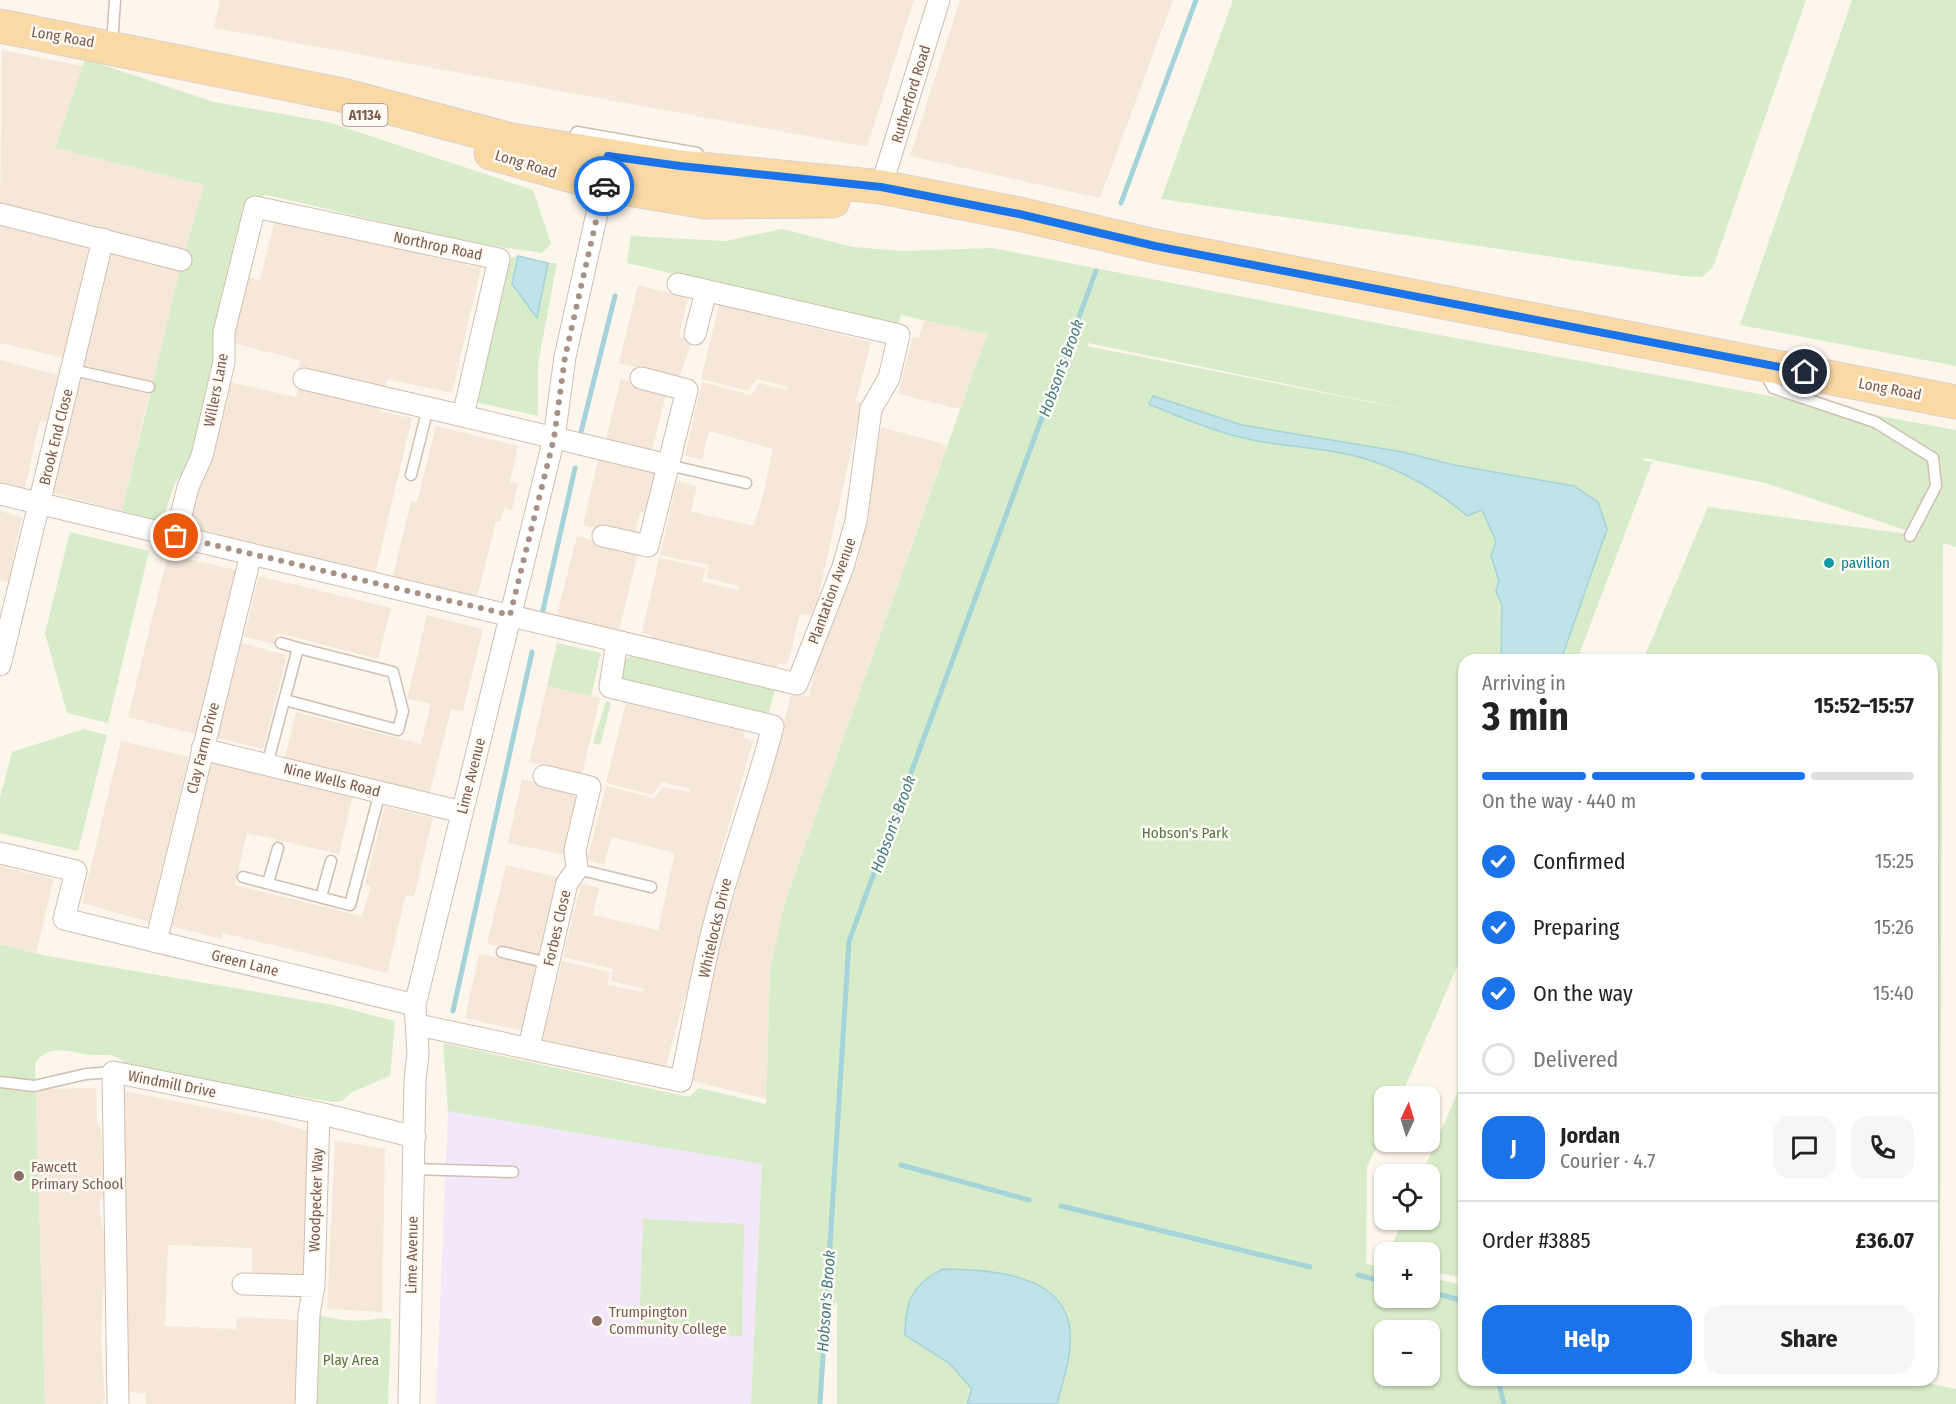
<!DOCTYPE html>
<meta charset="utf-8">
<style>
:root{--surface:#fff;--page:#f6f6f6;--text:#222;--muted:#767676;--line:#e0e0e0;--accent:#1a73e8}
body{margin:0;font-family:"Fira Sans Condensed",sans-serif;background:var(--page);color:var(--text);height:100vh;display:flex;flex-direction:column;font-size:22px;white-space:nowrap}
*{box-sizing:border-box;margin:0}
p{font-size:20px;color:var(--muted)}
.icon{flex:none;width:33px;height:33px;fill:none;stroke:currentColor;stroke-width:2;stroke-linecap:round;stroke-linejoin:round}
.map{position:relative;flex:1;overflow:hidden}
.sheet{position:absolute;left:1458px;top:654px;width:480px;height:732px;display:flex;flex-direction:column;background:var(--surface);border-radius:18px;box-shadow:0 2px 4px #0004}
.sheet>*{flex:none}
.needle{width:39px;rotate:4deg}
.tools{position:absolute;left:1374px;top:1086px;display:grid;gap:12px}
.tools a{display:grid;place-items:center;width:66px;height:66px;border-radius:12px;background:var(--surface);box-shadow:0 2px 4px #0004;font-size:30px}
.pin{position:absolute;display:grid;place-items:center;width:51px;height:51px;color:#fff;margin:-26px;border:3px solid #fff;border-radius:50%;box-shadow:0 2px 6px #0007}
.courier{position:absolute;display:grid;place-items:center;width:60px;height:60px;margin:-30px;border:4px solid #1a73e8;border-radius:50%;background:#fff;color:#222;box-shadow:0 2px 8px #0007}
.summary em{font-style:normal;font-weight:700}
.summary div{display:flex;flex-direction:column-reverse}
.summary{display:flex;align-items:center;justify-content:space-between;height:102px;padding:0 24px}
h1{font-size:39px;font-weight:700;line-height:45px}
.bar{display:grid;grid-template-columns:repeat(4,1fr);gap:9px 6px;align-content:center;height:72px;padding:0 24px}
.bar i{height:8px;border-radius:4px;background:var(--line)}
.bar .selected{background:var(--accent)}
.bar p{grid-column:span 4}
.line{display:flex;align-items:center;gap:15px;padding:0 24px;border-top:2px solid var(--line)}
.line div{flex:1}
.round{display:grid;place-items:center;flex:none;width:63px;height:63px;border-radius:18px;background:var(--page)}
ol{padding:0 24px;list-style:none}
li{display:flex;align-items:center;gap:18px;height:66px}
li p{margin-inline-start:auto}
li .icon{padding:6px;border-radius:50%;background:var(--accent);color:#fff;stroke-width:4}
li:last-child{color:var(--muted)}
li i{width:33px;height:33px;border:3px solid var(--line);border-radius:50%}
.button{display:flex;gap:12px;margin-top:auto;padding:12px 24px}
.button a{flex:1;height:69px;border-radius:18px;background:var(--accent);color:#fff;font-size:24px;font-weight:700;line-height:69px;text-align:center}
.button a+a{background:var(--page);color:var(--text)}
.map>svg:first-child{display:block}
</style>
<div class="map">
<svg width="1956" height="1404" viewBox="0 0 1956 1404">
<rect width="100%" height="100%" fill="#fdf6ec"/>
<!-- residential -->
<path fill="#f5e8da" d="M220,0H914L867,147L214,28Z
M960,0H1173L1100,198L910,156Z
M2,50L83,66L55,148L204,185L186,253L0,209Z
M275,220L481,268L452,393L387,379L384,391L298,371L300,360L228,342L245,276L260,280Z
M0,223L89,245L64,358L0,343Z
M111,250L181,265L153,383L84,365Z
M638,285L688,298L679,336L692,341L679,378L619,363Z
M719,305L871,342L856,401L862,403L817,602L811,615L800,614L789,660L786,664H778L776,669L651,638V635L642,633L659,558L706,568L702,582L738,590L740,586L706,578L709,565L660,555L677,481L697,486L691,512L754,526L765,487L773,449L709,431L702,460L685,455L702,382L751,395L759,383L787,390L788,387L757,379L749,391L701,379Z
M924,320L987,334L960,409L898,394L913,337L919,338Z
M0,360L58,375L47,422L40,421L25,488L0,482Z
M79,378L149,394L122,511L51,493Z
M621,379L667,390L652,450L606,439Z
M225,381L296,397L299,386L380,405V411L412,418L375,574L187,526Z
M436,426L518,446L510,482L518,484L512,510L504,508L500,522L496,521L477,597L393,576L411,501L417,502Z
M881,427L947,445L785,902L770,969L766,1099L692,1081L722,927L736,891L756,804L773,764L791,694L809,697L817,660L858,560Z
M598,460L657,474L648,513L640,512L634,537L583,525Z
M0,511L22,517L8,582L0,580Z
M577,536L638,552L619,631L557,615Z
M168,554L236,570L195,734L128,717Z
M259,576L391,608L378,659L278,633L274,644L244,637Z
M427,615L483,629L463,711L451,709L429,796L284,761L296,712L421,744L431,704L407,699Z
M241,643L287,655L263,749L217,738Z
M547,686L600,698L582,775L529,762Z
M626,703L744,731V738L753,741L717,866L722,868L695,980L690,979L665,1069L542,1039L562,961L610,972L607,985L643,992L644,989L611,981L613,969L563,957L581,883L599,888L593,915L658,930L675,853L612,837L604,864L587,860L606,786L654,798L663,787L690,792V789L662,782L652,795L606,783Z
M121,741L189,757L149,922L82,903Z
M211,761L353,795L339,854L247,833L235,885L362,916L371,886L365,884L385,806L433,818L414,897L406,895L387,973L223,933L222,939L172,926Z
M522,779L580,791L566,855L508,843Z
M506,865L561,878L542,956L487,944Z
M0,866L54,879L36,953L0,944Z
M479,954L540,966L525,1031L465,1018Z
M96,1088L97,1123L101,1130L104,1195L99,1203L102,1227L106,1238L101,1339L105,1400L103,1404H45L36,1089Z
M125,1091L270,1120L309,1131L304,1281L252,1280V1248L168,1245L165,1326L236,1329L237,1317L299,1320L297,1404H146V1393L124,1392Z
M335,1140L385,1149L382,1312L327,1309Z"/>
<!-- education -->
<path fill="#f3e8fa" d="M448,1111L762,1163L751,1404H436Z"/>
<!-- green -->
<path fill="#d8ecc9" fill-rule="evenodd" d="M1233,0H1806L1713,267L1702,277L1682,276L1161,199Z
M1852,0H1956V366L1740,325Z
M85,59L214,102L328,122L533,190L551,244L542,253C448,241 358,215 266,195L255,200L197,454L175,483L162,521L122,511L181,265L204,185L55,148Z
M782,229L853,247L901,251L992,248L1434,334L1956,430V547L1943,543L1939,1375L1932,1374V660H1643L1708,507L1923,536L1765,483L1644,458L1643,460L1652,462L1577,660H1464V951L1401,1096H1384V1131L1367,1167L1366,1264L1384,1268V1298H1430V1278L1464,1285V1380H1912L1956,1389V1404H837V1300L823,1338L819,1404H751L762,1164L448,1111L443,1043L689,1097L699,1088L766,1104L770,969L785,902L987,334L901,315L897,326L627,263L631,236L726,241ZM1088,343L1445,417H1446L1087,346ZM1384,1330H1430V1376H1384Z
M518,256L512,284L537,318L548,263H557L538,364V416L476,402L507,259Z
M70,532L149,551L108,723L67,713L45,633Z
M557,643L601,653L591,696L547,686Z
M635,654L775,689L768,716L627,683L620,675L622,660Z
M606,701L611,703L600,745L593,743Z
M84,729L107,735L78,851L0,833V798L12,752Z
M0,944L47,956L333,1005L395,1021L390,1076L352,1092L342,1101L333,1102L133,1070C128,1066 121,1058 114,1056C107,1054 98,1056 91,1055C71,1053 50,1042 35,1063L45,1404H0Z
M1464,1078V1278L1430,1271V1252H1389L1403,1220H1430V1174H1422Z
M643,1219L744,1224L742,1336L639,1334Z
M318,1315C334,1319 351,1322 367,1320C376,1319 381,1318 391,1319L388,1404H310Z"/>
<!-- water -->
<path fill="#bfe3e8" stroke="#a5d3da" stroke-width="1.5" d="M518,256L548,263L537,318L512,284Z
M1153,396L1242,425L1403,452L1454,465L1574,486L1598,502L1607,529L1561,660H1501L1502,605L1496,591L1499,581L1491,556L1496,541L1482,510L1467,516C1432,485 1382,459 1336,452C1302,446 1268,445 1235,436C1206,428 1177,416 1149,404Z
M943,1269C987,1270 1066,1272 1070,1332C1072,1357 1063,1380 1057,1404H967L972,1389L949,1363L905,1335C905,1302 912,1284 943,1269Z"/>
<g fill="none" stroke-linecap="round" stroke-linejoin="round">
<!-- stream -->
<path stroke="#a5d3da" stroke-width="5" d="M1121,203L1196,0
M581,432L615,296
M543,610L575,468
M453,1011L532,652
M901,1165L1029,1200
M1061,1206L1310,1267
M1358,1275L1384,1282
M1430,1292L1464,1301
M1498,1380L1504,1404
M820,1404L849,941L1096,271"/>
<defs>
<path id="service" d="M112,45L115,0
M569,146L577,132L697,153L700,157
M1763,369L1773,388L1875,422L1933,458L1936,486L1910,536
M73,370L149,387
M668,465L746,483
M411,475L428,408
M281,643L298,648
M267,765L298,648L393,672L403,711L398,730L285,700
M577,869L651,887
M243,877L350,905L380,792
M268,883L278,848
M321,897L331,861
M502,952L548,963
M0,1082L34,1086L86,1074L113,1072
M414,1169L513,1172"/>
<path id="minor" d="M881,187L939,0
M0,214L181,260
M695,334L706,291
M463,416L668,465
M0,494L251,554
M176,536L188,487L202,456L224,362V332L255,207L499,259L463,416L304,379
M603,536L648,546L687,390L641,378
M0,665L103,239
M202,749L462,812
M0,853L76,871L64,919L415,1005
M156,942L251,554L797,684L843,567L856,521L871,409L889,378L899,335L678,284
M418,1025L681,1081C692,1029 701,975 714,924C731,857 756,793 773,726L610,687L617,641
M529,1047L567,883L577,869L575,850L590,787L544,776
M243,1284L314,1286
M118,1404L113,1072L319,1113L415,1137
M306,1404L309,1314L314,1286L319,1113
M409,1404L415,1081L418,1053L415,1005L554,438L565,357L606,173"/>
<path id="primary" d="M0,26L342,95L511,140L680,167L881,187L1019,214L1155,246L1956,402
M491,153L604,185L706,202L833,201"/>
</defs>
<!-- service casing -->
<use href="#service" stroke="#d1beb0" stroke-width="13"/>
<!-- minor casing -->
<use href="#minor" stroke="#d1beb0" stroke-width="23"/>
<!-- primary casing -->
<use href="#primary" stroke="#dad1cd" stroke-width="35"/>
<!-- service -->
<use href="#service" stroke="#fff" stroke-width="10"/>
<!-- minor -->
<use href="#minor" stroke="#fff" stroke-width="21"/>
<!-- primary -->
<use href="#primary" stroke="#fbd9a5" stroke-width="33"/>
</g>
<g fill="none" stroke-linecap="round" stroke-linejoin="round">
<!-- done -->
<path stroke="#a89285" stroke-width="6" stroke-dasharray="0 10.8" d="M176,536L510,615L554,438L565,357L604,186"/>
<!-- route -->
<path stroke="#1a73e8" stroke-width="8" d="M604,186L608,156L680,166L881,187L1019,214L1155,246L1805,372"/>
</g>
<!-- markers -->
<circle fill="#0f9aa8" stroke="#fffaf3" stroke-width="2" cx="1829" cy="563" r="6"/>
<g fill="#8d6e63" stroke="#fffaf3" stroke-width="2">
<circle cx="19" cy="1176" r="6"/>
<circle cx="597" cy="1321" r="6"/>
</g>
<g text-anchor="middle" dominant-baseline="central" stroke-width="5" stroke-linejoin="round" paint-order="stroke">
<!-- shield labels -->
<rect fill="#fffaf3" stroke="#a28b7f" stroke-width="1.5" x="342.5" y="104" width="45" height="22" rx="4.5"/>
<g font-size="14" font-weight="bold" fill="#7a5c4d">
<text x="365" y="115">A1134</text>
</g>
<!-- street labels -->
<g font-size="15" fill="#7a5c4d" stroke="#fffaf3">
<text transform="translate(63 37) rotate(10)">Long Road</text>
<text transform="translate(911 94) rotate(-73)">Rutherford Road</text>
<text transform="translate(526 164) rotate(17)">Long Road</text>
<text transform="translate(438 246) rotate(12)">Northrop Road</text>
<text transform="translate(1890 389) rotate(11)">Long Road</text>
<text transform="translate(216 390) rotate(-79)">Willers Lane</text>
<text transform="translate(56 437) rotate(-76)">Brook End Close</text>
<text transform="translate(832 591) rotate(-70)">Plantation Avenue</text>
<text transform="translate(203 748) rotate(-76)">Clay Farm Drive</text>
<text transform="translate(471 776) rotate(-76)">Lime Avenue</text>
<text transform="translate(332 780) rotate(14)">Nine Wells Road</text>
<text transform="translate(557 928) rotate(-77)">Forbes Close</text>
<text transform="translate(715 928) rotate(-77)">Whitelocks Drive</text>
<text transform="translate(245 963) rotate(14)">Green Lane</text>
<text transform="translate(172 1084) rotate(11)">Windmill Drive</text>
<text transform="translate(316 1200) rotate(-88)">Woodpecker Way</text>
<text transform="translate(412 1255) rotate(-89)">Lime Avenue</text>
</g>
<!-- culture labels -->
<g font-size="15" fill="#0d838f" stroke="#fffaf3" text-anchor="start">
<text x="1841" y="563">pavilion</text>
</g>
<!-- park labels -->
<g font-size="15" fill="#537a41" stroke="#fffaf3">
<text x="1185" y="833">Hobson's Park</text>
<text x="351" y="1360">Play Area</text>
</g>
<!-- education labels -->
<g font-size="15" fill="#785e54" stroke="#fffaf3" text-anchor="start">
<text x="31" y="1167">Fawcett<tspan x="31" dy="17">Primary School</tspan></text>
<text x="609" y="1312">Trumpington<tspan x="609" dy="17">Community College</tspan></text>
</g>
<!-- water labels -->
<g font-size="16" font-style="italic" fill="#437c86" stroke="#fffaf3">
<text transform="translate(1061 368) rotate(-70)">Hobson's Brook</text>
<text transform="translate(893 824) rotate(-70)">Hobson's Brook</text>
<text transform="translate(826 1301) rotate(-86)">Hobson's Brook</text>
</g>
</g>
</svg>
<div class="tools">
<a><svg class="needle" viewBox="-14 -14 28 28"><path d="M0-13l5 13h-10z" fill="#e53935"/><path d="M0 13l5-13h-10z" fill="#767676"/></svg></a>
<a><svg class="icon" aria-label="locate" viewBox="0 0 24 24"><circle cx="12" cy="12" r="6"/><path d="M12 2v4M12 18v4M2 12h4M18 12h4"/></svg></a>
<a>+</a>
<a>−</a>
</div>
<div class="pin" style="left:176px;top:536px;background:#ea580c"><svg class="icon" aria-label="bag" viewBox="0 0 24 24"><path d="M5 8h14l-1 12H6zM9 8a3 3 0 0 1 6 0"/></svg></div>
<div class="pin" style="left:1805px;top:372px;background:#1f2937"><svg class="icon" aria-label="home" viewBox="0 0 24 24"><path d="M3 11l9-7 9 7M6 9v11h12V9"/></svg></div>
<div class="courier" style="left:604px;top:186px"><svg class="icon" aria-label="car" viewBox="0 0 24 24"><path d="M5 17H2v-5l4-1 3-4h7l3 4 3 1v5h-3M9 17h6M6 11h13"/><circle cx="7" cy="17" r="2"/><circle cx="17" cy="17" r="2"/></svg></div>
<section class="sheet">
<div class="summary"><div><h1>3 min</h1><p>Arriving in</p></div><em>15:52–15:57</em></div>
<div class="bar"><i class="selected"></i><i class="selected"></i><i class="selected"></i><i></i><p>On the way · 440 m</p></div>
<ol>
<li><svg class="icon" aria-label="check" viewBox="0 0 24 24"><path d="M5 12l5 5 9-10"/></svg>Confirmed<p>15:25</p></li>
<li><svg class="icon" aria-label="check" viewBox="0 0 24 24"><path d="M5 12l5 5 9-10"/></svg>Preparing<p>15:26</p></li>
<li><svg class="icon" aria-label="check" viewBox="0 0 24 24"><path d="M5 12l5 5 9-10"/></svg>On the way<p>15:40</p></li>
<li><i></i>Delivered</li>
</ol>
<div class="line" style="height:108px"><b class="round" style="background:var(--accent);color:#fff">J</b><div><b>Jordan</b><p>Courier · 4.7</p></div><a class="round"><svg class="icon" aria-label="chat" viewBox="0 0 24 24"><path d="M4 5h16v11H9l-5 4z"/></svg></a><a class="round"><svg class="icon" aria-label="phone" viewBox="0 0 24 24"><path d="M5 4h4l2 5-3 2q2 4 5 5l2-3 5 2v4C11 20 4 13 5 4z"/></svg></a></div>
<div class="line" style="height:78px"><div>Order #3885</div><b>£36.07</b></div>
<div class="button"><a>Help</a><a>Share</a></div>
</section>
</div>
